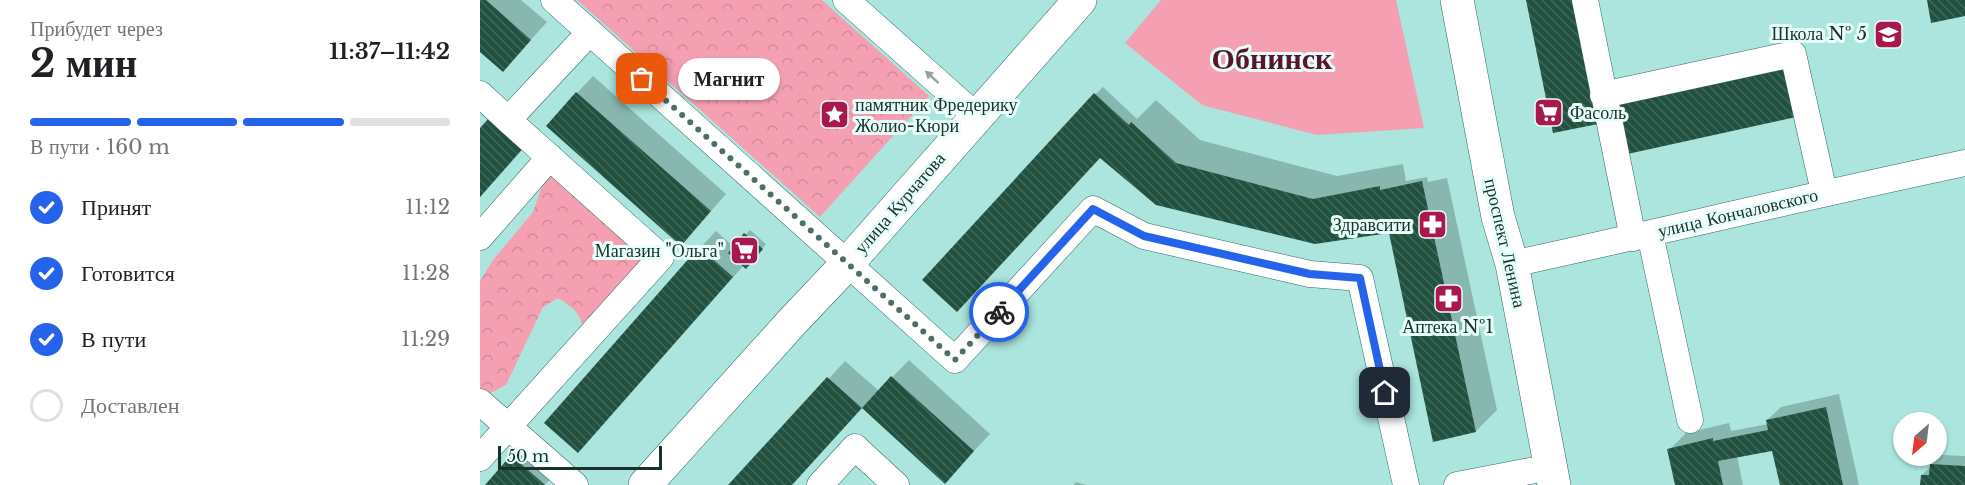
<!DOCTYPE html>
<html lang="ru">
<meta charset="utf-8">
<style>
:root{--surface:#fff;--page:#f6f6f6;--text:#202124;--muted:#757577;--line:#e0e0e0;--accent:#2563eb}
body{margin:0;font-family:"Libre Baskerville",serif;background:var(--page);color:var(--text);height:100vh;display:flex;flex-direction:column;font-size:22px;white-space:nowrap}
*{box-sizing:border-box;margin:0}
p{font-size:20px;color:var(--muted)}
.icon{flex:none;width:33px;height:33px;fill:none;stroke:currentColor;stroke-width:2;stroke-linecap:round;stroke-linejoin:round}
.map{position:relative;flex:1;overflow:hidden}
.side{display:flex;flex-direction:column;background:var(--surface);width:480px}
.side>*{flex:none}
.needle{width:39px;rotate:208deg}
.controls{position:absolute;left:1413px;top:412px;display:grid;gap:12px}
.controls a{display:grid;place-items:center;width:54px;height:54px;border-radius:50%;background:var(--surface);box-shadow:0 2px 4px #0004;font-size:30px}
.scale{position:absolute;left:18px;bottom:15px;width:164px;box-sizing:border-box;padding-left:6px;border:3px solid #19302d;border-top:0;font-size:16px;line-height:21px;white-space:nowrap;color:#19302d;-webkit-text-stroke:4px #e8fefb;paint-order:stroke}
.pin{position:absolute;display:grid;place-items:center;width:51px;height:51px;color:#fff;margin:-26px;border-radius:12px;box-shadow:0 3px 9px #0006}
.courier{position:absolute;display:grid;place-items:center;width:60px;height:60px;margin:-30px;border:4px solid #2563eb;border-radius:50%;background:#fff;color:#222;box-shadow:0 2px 8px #0007}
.bubble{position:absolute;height:42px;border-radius:21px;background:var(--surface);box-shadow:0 2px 4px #0004;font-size:20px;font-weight:800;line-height:42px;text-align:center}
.head em{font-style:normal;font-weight:800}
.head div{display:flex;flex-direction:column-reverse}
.head{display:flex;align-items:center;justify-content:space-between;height:102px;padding:0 30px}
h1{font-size:39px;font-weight:800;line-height:45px}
.bar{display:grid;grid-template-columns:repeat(4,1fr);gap:9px 6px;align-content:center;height:72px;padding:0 30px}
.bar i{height:8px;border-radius:4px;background:var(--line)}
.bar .selected{background:var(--accent)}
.bar p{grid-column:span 4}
ol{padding:0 30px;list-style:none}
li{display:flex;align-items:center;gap:18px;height:66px}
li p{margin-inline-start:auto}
li .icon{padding:6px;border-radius:50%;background:var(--accent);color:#fff;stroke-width:4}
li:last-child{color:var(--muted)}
li i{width:33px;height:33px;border:3px solid var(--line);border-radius:50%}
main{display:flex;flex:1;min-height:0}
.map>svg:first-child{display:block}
</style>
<main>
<section class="side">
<div class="head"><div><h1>2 мин</h1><p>Прибудет через</p></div><em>11:37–11:42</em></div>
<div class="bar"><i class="selected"></i><i class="selected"></i><i class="selected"></i><i></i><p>В пути · 160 m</p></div>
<ol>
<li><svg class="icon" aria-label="check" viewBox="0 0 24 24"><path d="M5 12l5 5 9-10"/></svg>Принят<p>11:12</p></li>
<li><svg class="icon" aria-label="check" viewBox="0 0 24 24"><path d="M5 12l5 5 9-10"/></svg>Готовится<p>11:28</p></li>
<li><svg class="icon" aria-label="check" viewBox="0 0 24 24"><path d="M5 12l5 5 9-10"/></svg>В пути<p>11:29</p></li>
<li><i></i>Доставлен</li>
</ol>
</section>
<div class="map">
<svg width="1485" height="485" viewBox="0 0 1485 485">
<defs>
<pattern id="forest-crowns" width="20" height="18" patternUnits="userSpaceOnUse" patternTransform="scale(1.5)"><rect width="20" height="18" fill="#f5a0b2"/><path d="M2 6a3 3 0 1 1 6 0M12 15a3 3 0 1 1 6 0" fill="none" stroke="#d18a99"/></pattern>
<pattern id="building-back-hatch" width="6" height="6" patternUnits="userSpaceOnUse" patternTransform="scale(1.5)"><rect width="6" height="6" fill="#22513f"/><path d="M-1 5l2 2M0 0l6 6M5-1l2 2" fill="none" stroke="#406759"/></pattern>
</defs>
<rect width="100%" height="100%" fill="#abe5dd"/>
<!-- green -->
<path fill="#f5a0b2" d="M681,0H916L944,128L837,135L722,105L645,43Z"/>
<!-- forest -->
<path fill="url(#forest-crowns)" d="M97,0H342L449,96L340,217Z
M85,161L94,162L181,240L190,255L189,264L115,350L102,339C104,316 97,310 78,298L63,307L26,385L9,394L0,388V281L13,260L53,212L67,172Z"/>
<!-- shadow -->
<path fill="#0003" d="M0,0H41L67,22L39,53L0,50Z
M113,76L246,194L217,227L97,93Z
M623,87L657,119L676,100L720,140L857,176L923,164L926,181L947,177L948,182L967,178L1017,410L996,431L910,231L620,156L477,310L602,107Z
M27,102L60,130L0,197V130Z
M270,230L286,244L271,262L264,265L114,434L220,248L236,231L254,247Z
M429,360L510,434L465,482L382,407L311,485H251L365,361L399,391Z
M1359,394L1379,485H1301L1293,448L1257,456L1263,485H1196L1189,450L1206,433L1249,423L1251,431L1288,424L1287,420L1301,407Z
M49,440L81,467L65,485H7Z
M1461,455L1485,456V485H1442V475Z
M596,482L606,485H593Z"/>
<!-- building -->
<path fill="url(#building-back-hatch)" d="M0,0H6L51,40L23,72L0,52Z
M1046,0H1093L1118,124L1073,133Z
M1447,0H1485V16L1451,23Z
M1305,68L1316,117L1143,155L1132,106Z
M96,92L231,211L201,246L66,126Z
M614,93L649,125L651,122L696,163L833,199L900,186V190L942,181L996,432L953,442L909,233L835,244L676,205L620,158L477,312L442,280Z
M10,117L44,147L0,197V128Z
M264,233L283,249L266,269L248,253Z
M219,247L253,277L98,453L64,423Z
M411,376L494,451L465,484L382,408Z
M347,377L382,408L312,485H248Z
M1346,407L1363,485H1300L1292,451L1238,461L1243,485H1195L1187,449L1233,438V441L1288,430L1286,420Z
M31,455L65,485H5Z
M1450,464L1485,466V485H1440L1441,475H1449Z"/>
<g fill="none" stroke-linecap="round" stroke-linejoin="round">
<defs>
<path id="minor" d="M74,0L475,360L613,209L664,236L830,274L880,278L926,485
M366,0L496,116
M1105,0L1153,238
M0,94L28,120
M1123,95L1313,54L1344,192
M1170,234L1210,420
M0,237L70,157
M1032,264C1183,231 1333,195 1485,163
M0,402L95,485
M0,458L181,257L28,120L110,32
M340,485L375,447L416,485
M977,485L1071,467"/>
<path id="major" d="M977,0L1018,217L1032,264L1074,485
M165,485L312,322L367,264L600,0"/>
</defs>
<!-- minor casing -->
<use href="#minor" stroke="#326a63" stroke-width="27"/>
<!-- major casing -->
<use href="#major" stroke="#326a63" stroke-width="34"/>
<!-- minor -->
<use href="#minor" stroke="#fff" stroke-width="26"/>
<!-- major -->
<use href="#major" stroke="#fff" stroke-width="33"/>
</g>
<!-- one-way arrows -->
<defs><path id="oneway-solid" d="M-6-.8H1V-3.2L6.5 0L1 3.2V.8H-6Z" transform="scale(1.5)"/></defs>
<use fill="#98a2a0" href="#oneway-solid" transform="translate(452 77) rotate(-138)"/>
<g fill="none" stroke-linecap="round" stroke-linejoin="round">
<!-- done -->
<path stroke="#4c6f6b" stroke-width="6" stroke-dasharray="0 10.8" d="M162,79L475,360L519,312"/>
<!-- route -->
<path stroke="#2563eb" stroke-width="8" d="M519,312L613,209L664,236L830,274L880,278L905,393"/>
</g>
<!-- icons -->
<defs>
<symbol id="school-square" viewBox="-11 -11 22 22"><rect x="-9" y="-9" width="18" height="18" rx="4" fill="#a9174f" stroke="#e8fefb"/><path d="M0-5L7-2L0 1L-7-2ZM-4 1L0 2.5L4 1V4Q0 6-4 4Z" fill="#fff"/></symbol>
<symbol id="supermarket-square" viewBox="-11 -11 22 22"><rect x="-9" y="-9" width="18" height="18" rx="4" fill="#a9174f" stroke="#e8fefb"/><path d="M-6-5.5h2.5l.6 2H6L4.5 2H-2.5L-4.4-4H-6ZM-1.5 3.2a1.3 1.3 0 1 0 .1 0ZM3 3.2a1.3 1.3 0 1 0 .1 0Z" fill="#fff"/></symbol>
<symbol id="sight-square" viewBox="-11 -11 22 22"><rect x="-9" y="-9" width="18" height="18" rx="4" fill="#a9174f" stroke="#e8fefb"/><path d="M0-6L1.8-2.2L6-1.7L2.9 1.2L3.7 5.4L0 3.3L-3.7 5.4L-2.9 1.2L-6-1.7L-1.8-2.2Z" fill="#fff"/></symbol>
<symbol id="pharmacy-square" viewBox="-11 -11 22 22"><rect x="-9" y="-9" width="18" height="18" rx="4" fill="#a9174f" stroke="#e8fefb"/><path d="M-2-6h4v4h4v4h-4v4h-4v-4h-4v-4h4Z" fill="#fff"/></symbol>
</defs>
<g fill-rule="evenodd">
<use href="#school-square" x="1392" y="18" width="33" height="33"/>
<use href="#supermarket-square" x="1052" y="96" width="33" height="33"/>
<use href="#sight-square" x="338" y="98" width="33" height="33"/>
<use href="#pharmacy-square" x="936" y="208" width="33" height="33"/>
<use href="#supermarket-square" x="248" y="234" width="33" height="33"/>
<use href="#pharmacy-square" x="952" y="282" width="33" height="33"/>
</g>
<g text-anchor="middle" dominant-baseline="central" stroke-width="6" stroke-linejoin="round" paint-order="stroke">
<!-- poi labels -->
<g font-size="18" fill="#19302d" stroke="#e8fefb" text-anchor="end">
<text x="1387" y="34">Школа № 5</text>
<text x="375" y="105" text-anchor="start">памятник Фредерику<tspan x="375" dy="21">Жолио-Кюри</tspan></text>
<text x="1090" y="113" text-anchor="start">Фасоль</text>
<text x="931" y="225">Здравсити</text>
<text x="244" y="251">Магазин "Ольга"</text>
<text x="968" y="327" text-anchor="middle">Аптека №1</text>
</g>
<!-- street labels -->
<g font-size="18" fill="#19302d" stroke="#e8fefb">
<text transform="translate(420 203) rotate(-49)">улица Курчатова</text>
<text transform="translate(1258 213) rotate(-13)">улица Кончаловского</text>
<text transform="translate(1025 243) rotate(77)">проспект Ленина</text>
</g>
<!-- town labels -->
<g font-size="30" font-weight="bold" fill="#59162b" stroke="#e8fefb">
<text x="792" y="58">Обнинск</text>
</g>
</g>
</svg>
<div class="controls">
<a><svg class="needle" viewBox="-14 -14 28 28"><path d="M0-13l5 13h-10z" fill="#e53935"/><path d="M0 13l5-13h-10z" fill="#757577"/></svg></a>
</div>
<div class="scale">50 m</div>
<div class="pin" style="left:162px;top:79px;background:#ea580c"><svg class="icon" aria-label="bag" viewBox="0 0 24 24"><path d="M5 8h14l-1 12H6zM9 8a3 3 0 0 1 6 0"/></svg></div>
<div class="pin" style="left:905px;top:393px;background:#1f2937"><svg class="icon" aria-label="home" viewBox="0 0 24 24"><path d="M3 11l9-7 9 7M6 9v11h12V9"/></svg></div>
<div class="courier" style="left:519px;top:312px"><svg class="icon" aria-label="bike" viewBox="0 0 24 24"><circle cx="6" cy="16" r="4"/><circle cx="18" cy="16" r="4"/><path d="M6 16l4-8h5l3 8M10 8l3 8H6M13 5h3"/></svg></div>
<div class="bubble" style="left:198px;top:58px;width:102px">Магнит</div>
</div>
</main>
